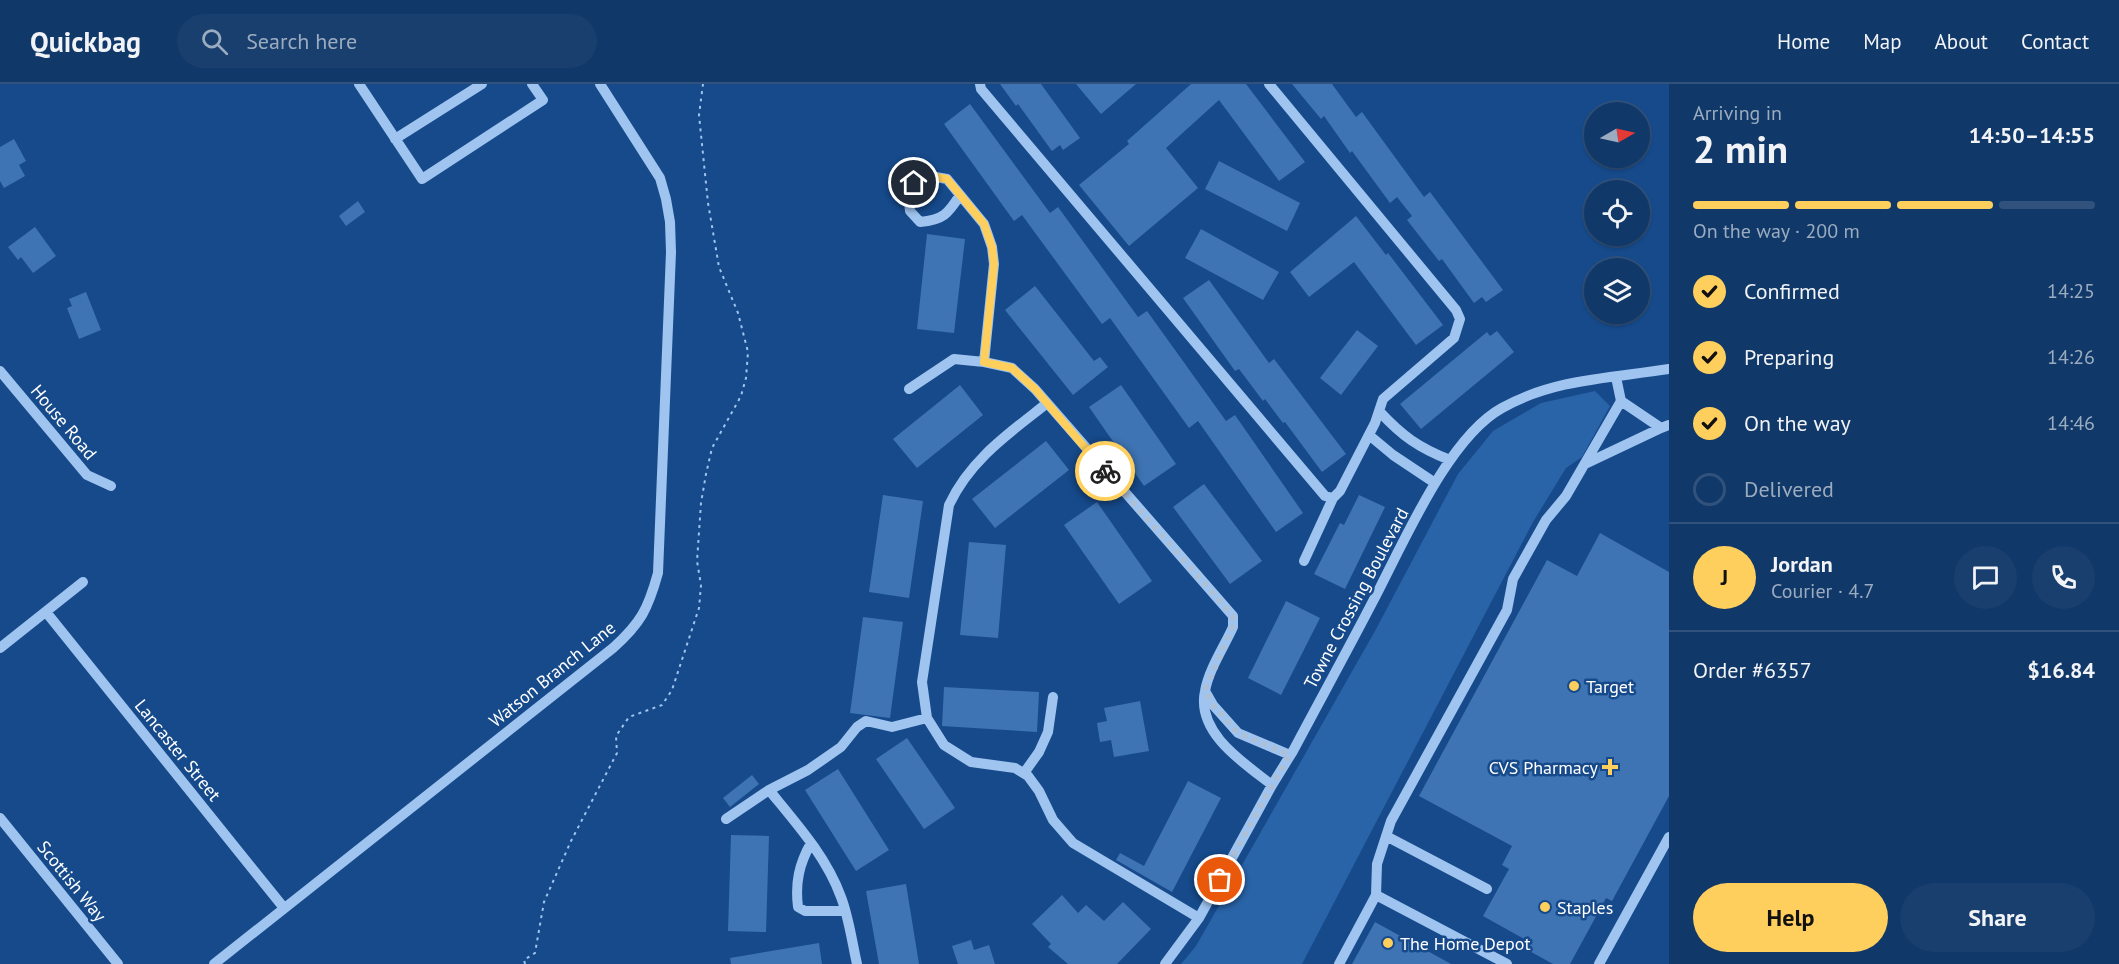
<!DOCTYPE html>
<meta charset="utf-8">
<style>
:root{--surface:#103868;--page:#193f6e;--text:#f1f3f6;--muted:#9cacc0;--line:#30527c;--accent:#ffcf5d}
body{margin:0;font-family:"PT Sans",sans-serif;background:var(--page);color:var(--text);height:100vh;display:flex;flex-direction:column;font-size:22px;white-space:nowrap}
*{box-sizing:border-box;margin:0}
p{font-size:20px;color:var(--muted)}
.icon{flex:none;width:33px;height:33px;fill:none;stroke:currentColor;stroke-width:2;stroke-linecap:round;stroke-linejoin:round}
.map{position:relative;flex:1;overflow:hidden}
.side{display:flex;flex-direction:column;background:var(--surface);width:450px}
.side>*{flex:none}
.needle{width:39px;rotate:81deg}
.controls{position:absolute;left:1584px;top:18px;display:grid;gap:12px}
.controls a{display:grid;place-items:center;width:66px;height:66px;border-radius:50%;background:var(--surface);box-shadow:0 2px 4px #0004,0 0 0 2px var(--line);font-size:30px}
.pin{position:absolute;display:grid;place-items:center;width:51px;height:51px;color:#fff;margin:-26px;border:3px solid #fff;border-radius:50%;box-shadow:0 2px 6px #0007}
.courier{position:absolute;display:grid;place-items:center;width:60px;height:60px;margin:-30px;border:4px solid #ffcf5d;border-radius:50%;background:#fff;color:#222;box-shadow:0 2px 8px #0007}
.head em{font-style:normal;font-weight:800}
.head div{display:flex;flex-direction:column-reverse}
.head{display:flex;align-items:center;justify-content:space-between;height:102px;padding:0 24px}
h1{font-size:39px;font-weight:800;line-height:45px}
.bar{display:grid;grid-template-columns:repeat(4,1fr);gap:9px 6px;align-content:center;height:72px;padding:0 24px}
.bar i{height:8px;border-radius:4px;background:var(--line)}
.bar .selected{background:var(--accent)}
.bar p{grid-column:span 4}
.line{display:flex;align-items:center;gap:15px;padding:0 24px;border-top:2px solid var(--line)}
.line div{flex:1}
.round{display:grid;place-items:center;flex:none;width:63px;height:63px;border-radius:32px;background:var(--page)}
ol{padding:0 24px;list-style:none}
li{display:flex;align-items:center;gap:18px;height:66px}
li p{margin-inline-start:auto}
li .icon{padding:6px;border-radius:50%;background:var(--accent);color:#111;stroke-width:4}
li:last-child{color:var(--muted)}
li i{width:33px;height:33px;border:3px solid var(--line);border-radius:50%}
.cta{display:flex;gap:12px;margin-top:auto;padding:12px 24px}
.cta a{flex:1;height:69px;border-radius:36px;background:var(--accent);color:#111;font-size:24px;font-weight:800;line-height:69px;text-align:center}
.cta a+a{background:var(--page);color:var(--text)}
header{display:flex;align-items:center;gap:36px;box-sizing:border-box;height:84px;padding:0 30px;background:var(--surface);border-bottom:2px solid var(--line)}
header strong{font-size:28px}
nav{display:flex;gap:33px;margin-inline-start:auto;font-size:21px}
.search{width:420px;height:54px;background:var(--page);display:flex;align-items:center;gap:15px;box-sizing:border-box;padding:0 21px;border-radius:33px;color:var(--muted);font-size:22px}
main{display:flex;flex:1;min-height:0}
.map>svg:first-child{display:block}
</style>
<header>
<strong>Quickbag</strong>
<div class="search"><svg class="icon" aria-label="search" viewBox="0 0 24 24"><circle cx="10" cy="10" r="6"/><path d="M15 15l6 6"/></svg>Search here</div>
<nav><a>Home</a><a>Map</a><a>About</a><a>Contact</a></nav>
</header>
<main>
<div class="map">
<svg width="1669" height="880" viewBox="0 0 1669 880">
<rect width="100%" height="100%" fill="#164a8b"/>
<!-- green -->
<path fill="#2964a9" d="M1595,307L1610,322L1582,373L1566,384L1533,438L1302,880H1181L1196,862L1375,547L1458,390L1493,347L1541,319Z"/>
<!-- building -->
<path fill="#3e74b4" d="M1000,0H1041L1080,54L1063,66L1060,61L1052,67L1018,20L1016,22Z
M1076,0H1136L1101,30Z
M1191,0H1246L1305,78L1279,97L1219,16L1166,64L1198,104L1129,162L1079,101L1129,60L1127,57Z
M1292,0H1332L1356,33L1362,28L1424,113L1430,108L1503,206L1486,218L1482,213L1474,219L1442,175L1439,177L1407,136L1412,132L1397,113L1390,119L1352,67L1350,69L1324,32L1321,35Z
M970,20L1050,129L1058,123L1138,233L1147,227L1226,337L1235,331L1303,429L1276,448L1198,337L1189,344L1110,234L1102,240L1022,131L1014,137L944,40Z
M14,55L26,77L19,81L25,92L4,104L0,97V63Z
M1219,77L1300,119L1287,147L1205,105Z
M358,117L365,128L346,142L339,132Z
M1356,132L1386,171L1388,169L1443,241L1416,261L1354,178L1309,213L1290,188Z
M35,143L56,172L33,189L21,173L18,176L8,163Z
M1201,145L1279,188L1263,216L1185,174Z
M927,150L965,155L954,249L917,245Z
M1209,196L1269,279L1274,275L1346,370L1322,388L1285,338L1283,339L1265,315L1263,317L1239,285L1235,287L1183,214Z
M1035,202L1094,277L1100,273L1108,283L1073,311L1005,226Z
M86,208L101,246L79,255L67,224L72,222L69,215Z
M1357,246L1378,262L1341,311L1320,294Z
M1497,247L1514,268L1421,345L1400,320L1487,248L1490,252Z
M960,301L983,331L917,384L893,355Z
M1121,301L1176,380L1144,402L1089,323Z
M1046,357L1069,386L995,444L972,415Z
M1204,400L1262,477L1230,500L1173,423Z
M883,411L923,417L909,514L869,508Z
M1359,411L1385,423L1345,505L1314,490L1340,439L1344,441Z
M1097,418L1152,497L1119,520L1064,441Z
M1600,449L1669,488V712L1612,817L1606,814L1570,880H1553L1522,863L1526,856L1483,832L1509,785L1502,781L1512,762L1419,712L1547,476L1577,492Z
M969,458L1006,461L998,554L960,551Z
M1286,517L1320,534L1281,611L1248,594Z
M863,533L903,538L890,634L850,629Z
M944,603L1039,608L1037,648L942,642Z
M1140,617L1149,667L1114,673L1111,656L1100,658L1097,639L1107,637L1104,624Z
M907,654L955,724L924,745L876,675Z
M838,685L889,766L856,787L805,706Z
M752,691L759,700L730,723L723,714Z
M1188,697L1221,714L1172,808L1116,776L1120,769L1144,782Z
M731,751L769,752L766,848L728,847Z
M906,800L919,880H879L866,807Z
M1062,811L1078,829L1086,821L1104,837L1123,818L1151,845L1117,880H1068L1048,863L1051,860L1032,840Z
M1375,838L1451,880H1352Z
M971,856L974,866L989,861L995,880H958L952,862Z
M819,859L822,880H731L730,874Z"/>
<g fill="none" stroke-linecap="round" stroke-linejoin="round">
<!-- path -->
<path stroke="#9fc4ef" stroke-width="2" stroke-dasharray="3 4.5" stroke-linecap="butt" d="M525,880L524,876L535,869L544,818L571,757L617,669L616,652L629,633L662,621L672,606L699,524L701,501L697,477L701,419L706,390L712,364L741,312L746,294L748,268L738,229L719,183L708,119L699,31L703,0"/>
<!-- minor -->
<path stroke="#9fc4ef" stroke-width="10" d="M359,0L422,95L543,16L532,0
M980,0L981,5L1325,412L1333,414L1340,407L1375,339L1383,315L1454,254L1460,235L1456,226L1269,0
M395,55L482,0
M960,111C948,130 943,136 920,138L910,127L908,108L914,99L930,92L947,95L984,140L992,163L994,180L984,278
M0,287L87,391L111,402
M1616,293L1621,317L1661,344L1669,341
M909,305L954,275L984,278L1012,284L1035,305L1233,532V543C1224,563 1209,585 1205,607C1196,649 1244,679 1272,701
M1046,320C1008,350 970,376 949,421L922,598L927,634L944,661L971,678L1015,684L1028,692L1039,707L1053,736L1073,759L1199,834
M1379,327C1402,352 1419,364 1450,376
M1369,351L1393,371L1435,399
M1585,380L1661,344
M1304,477L1333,414
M46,528L284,824
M0,564L83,498
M1205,607L1213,621L1238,649L1290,671
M1024,689L1039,668L1048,648L1053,613
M769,706C796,739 826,772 841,813C849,834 852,858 857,880
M0,734L118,880
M726,735L769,706L808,686L841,663L857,643L866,637L892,643L927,634
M1386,752L1487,805
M811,759C799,780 795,799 798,823L805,827H845
M1376,811L1377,780L1391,737L1507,526L1513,495L1546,436L1566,412L1621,317
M214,880L613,564C641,539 648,525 658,489L671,168L670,138L666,115L660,94L600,0
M1165,880L1199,834L1272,701L1293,667C1319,618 1346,569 1372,519C1402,463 1447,354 1502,324C1553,295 1612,294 1669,285
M1339,880L1376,811L1507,880
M1599,880L1669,753"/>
</g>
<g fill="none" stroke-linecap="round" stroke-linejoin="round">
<!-- done -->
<path stroke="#adc0d6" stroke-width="6" stroke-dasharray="0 10.8" d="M1105,387L1233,532V543L1205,606L1213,621L1238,649L1290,671L1272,701L1220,796"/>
<!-- route -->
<path stroke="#ffcf5d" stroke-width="8" d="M914,99L930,92L947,95L984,140L992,163L994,180L984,278L1012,284L1035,305L1105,387"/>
</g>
<!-- markers -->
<g fill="#ffcf5d" stroke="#164a8b" stroke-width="2">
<circle cx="1574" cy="602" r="6"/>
<path d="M1607 674h6v6h6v6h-6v6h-6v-6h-6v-6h6z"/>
<circle cx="1545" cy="823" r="6"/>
<circle cx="1388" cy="859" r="6"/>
</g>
<g text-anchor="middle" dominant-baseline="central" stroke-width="5" stroke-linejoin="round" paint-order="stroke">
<!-- street labels -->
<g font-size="18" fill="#fff" stroke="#164a8b">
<text transform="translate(64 338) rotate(50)">House Road</text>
<text transform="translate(1356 514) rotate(-62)">Towne Crossing Boulevard</text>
<text transform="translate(552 590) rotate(-39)">Watson Branch Lane</text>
<text transform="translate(178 666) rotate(51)">Lancaster Street</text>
<text transform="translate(72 797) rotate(51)">Scottish Way</text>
</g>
<!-- poi labels -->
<g font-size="18" fill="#fff" stroke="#164a8b" text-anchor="start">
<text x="1586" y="602">Target</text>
<text x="1598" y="683" text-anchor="end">CVS Pharmacy</text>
<text x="1557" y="823">Staples</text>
<text x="1400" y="859">The Home Depot</text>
</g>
</g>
</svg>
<div class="controls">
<a><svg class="needle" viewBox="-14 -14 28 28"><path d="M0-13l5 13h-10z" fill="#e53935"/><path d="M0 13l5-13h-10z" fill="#9cacc0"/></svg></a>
<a><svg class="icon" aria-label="locate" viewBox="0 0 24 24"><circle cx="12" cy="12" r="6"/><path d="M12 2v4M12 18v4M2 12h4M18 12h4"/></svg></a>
<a><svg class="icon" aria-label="layers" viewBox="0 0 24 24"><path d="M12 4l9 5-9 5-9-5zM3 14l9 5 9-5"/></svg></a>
</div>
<div class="pin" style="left:1220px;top:796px;background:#ea580c"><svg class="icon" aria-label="bag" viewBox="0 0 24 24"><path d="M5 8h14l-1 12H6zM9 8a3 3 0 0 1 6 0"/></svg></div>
<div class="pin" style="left:914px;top:99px;background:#1f2937"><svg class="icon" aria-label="home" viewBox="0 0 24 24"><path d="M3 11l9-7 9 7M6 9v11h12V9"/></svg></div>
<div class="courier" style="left:1105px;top:387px"><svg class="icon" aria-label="bike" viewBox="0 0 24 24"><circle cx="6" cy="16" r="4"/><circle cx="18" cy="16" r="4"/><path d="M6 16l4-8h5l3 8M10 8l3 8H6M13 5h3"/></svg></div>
</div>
<section class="side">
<div class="head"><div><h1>2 min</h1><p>Arriving in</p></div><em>14:50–14:55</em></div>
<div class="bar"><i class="selected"></i><i class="selected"></i><i class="selected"></i><i></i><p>On the way · 200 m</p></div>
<ol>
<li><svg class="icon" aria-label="check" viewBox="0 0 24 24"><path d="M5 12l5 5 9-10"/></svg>Confirmed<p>14:25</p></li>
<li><svg class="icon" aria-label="check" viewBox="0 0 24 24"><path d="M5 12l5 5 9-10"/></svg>Preparing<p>14:26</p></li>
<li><svg class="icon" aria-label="check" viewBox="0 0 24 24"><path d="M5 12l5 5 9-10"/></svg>On the way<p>14:46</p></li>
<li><i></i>Delivered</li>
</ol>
<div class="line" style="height:108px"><b class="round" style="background:var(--accent);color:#111">J</b><div><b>Jordan</b><p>Courier · 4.7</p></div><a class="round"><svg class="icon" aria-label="chat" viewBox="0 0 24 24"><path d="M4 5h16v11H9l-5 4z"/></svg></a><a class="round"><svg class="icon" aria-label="phone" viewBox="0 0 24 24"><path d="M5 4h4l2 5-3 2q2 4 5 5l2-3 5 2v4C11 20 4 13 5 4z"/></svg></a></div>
<div class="line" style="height:78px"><div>Order #6357</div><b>$16.84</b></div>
<div class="cta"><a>Help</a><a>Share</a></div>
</section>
</main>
